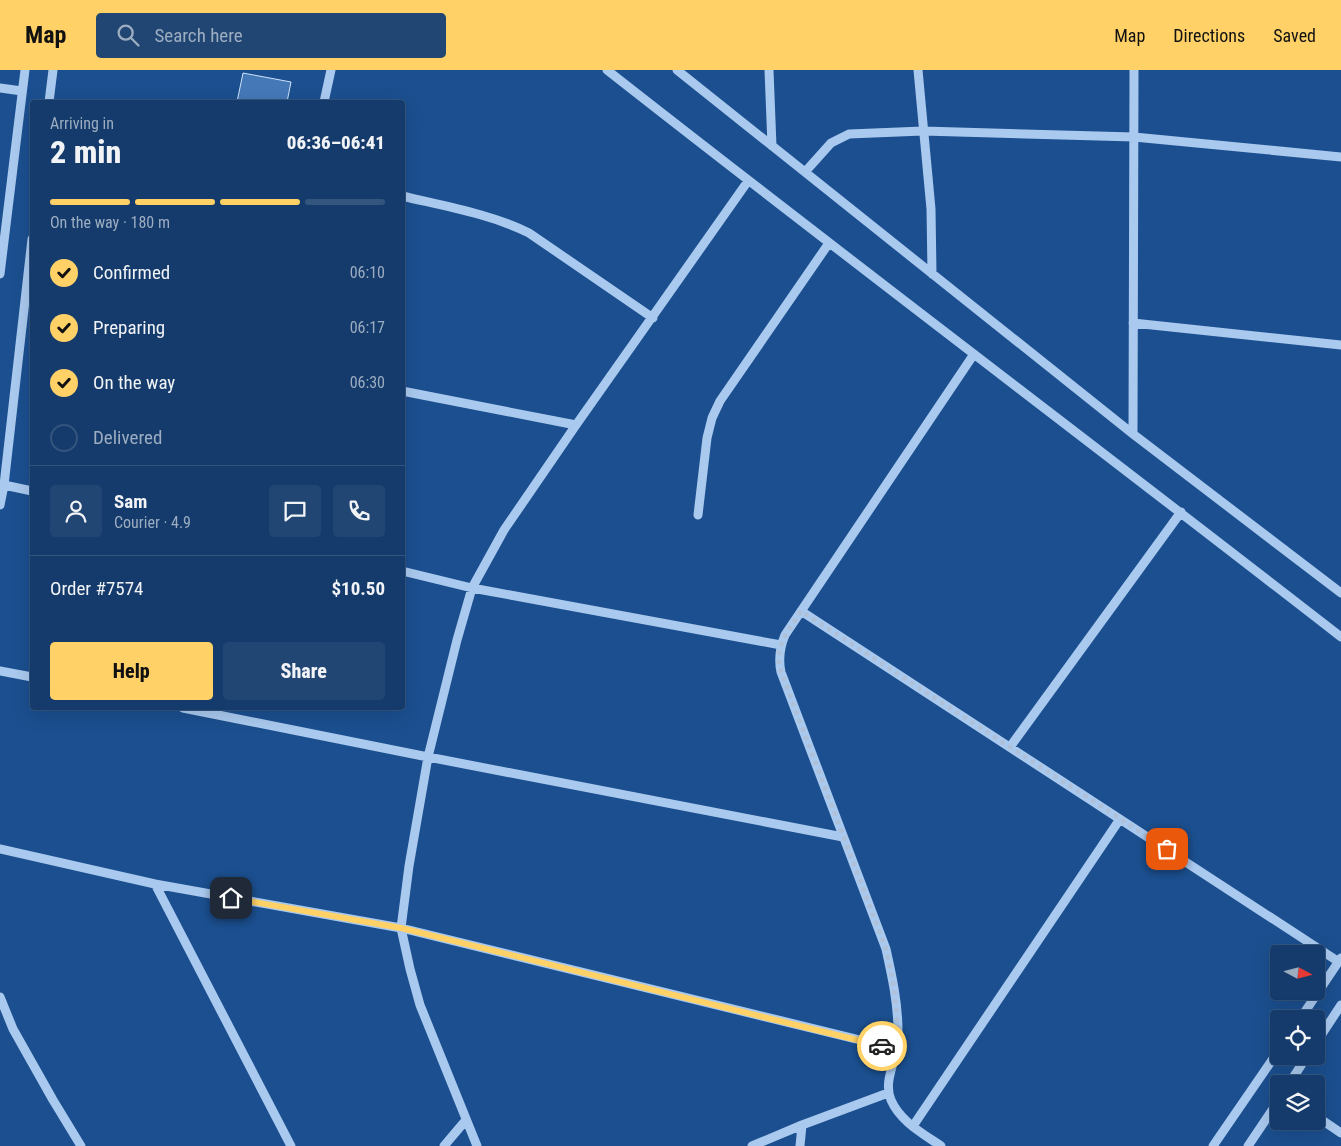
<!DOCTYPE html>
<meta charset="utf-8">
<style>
:root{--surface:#143b6b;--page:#214673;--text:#f1f3f6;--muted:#9dadc1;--line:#33557e;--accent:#ffd166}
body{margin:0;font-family:"Roboto Condensed",sans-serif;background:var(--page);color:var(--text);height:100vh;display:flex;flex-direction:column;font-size:19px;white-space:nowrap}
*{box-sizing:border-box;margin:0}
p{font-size:16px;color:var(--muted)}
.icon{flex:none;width:28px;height:28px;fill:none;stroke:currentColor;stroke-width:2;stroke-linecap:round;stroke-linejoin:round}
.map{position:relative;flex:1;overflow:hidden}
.side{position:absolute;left:30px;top:30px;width:375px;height:610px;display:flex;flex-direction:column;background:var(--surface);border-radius:5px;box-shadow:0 5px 20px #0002,0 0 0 1px var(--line)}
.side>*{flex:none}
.needle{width:32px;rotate:97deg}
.buttons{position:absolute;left:1270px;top:875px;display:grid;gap:10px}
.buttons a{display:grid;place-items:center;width:55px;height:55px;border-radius:5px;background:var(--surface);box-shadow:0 5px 20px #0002,0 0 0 1px var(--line);font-size:25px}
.pin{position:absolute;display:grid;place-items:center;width:42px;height:42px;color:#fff;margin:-21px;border-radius:10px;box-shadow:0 2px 8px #0006}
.courier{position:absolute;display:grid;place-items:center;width:50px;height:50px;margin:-25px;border:4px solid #ffd166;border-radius:50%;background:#fff;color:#222;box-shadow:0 1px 6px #0007}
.summary em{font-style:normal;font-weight:800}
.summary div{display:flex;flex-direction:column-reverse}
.summary{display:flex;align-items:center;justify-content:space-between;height:85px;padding:0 20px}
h1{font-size:32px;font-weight:800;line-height:38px}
.bar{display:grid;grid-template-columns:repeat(4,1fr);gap:8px 5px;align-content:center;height:60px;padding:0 20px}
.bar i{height:6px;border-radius:4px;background:var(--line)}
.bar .active{background:var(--accent)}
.bar p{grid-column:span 4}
.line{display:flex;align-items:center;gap:12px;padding:0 20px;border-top:1px solid var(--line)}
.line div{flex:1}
.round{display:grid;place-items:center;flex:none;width:52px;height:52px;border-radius:5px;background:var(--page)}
ol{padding:0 20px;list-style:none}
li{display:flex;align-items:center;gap:15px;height:55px}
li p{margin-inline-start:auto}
li .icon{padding:5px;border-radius:50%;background:var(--accent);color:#111;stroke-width:4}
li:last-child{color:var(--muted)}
li i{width:28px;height:28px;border:2px solid var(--line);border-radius:50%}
.button{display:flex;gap:10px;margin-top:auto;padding:10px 20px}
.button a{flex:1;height:58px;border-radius:5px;background:var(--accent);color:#111;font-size:20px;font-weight:800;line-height:58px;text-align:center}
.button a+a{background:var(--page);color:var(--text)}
header{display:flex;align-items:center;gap:30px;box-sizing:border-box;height:70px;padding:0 25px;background:var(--accent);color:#111}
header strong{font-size:24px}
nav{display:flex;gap:28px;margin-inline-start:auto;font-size:18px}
.search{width:350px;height:45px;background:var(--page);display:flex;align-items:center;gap:12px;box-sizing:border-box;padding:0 18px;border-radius:5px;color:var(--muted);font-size:19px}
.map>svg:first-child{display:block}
</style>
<header>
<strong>Map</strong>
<div class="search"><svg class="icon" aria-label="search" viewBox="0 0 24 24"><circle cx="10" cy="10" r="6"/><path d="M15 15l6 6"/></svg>Search here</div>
<nav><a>Map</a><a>Directions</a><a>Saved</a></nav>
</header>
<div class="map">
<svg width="1341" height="1076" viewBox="0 0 1341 1076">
<rect width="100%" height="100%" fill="#1b4f8f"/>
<!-- building -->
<path fill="#4478b7" stroke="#cfe3fa" d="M243,3L291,12L287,32H237Z"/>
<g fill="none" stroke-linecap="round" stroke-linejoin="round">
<!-- minor -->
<path stroke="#a9c9ee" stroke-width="9" d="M607,0C850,191 1097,377 1341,567
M677,0L1133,364L1341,523
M769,0L772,76
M918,0L931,139L932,204
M0,18L22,21
M49,32L53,0
M324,32L331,0
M805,102L831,73L849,64L923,61L1134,67L1341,87
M402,126C444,136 491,144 529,163L653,248
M0,204L25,0
M1133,253L1341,275
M402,321L576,355
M1133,364L1134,0
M4,415L32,421
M0,435L4,415L32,169
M698,445L707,368L712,348L720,331L829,173
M402,501L472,518L781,575
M801,541L1339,892
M0,601L32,607
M183,638L428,687L843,767
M1010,677L1181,442
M0,779L155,814L401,858L897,979
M155,814L291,1076
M0,927L13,959L53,1030L81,1076
M1300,949L1341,888
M1316,973L1341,935
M1289,1014L1307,986
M1316,1046L1341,1063
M913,1056L1120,749
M444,1076L466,1050
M477,1076L420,935L410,899L401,858L409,796L428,687L457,570L472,518L504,460L576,355L748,111
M752,1076L802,1055L888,1023
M800,1076L802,1055
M941,1076C922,1063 900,1051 891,1030C884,1014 893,997 896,981C897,975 897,968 898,962C898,933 892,906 886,879L781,602C778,588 780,577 785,565L974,284
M1213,1076L1279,980
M1248,1076L1279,1030"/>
</g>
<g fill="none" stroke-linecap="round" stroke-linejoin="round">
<!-- done -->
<path stroke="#afc1d8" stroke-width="5" stroke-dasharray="0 9" d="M882,976L897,979C899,943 894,914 886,879L788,620C785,611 781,603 779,594C776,574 791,557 801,541L1167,779"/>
<!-- route -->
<path stroke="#ffd166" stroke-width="6" d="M231,828L401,858L882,976"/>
</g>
</svg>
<div class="buttons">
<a><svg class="needle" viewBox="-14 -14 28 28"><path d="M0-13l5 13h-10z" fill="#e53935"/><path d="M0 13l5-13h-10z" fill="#9dadc1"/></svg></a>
<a><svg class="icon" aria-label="locate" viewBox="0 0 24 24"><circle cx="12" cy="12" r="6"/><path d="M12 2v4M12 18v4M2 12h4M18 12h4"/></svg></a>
<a><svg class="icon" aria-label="layers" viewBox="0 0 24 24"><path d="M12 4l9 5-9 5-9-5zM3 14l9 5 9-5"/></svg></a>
</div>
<div class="pin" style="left:1167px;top:779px;background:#ea580c"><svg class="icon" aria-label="bag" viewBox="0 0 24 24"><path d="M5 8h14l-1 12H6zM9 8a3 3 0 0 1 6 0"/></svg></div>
<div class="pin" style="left:231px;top:828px;background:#1f2937"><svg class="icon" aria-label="home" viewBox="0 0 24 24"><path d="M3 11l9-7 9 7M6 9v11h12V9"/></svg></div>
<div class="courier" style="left:882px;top:976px"><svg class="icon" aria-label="car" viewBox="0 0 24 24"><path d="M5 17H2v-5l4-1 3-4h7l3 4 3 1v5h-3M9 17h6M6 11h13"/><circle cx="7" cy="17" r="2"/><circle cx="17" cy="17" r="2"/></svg></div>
<section class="side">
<div class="summary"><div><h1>2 min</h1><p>Arriving in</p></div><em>06:36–06:41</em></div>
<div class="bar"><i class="active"></i><i class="active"></i><i class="active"></i><i></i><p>On the way · 180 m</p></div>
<ol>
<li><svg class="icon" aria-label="check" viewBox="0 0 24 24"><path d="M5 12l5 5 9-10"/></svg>Confirmed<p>06:10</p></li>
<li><svg class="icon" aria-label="check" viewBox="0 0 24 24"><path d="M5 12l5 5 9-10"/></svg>Preparing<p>06:17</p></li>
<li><svg class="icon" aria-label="check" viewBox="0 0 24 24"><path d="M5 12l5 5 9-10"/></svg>On the way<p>06:30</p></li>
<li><i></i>Delivered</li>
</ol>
<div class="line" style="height:90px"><a class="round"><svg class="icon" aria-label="person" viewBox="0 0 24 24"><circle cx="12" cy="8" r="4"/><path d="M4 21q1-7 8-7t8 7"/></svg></a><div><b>Sam</b><p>Courier · 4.9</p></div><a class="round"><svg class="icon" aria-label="chat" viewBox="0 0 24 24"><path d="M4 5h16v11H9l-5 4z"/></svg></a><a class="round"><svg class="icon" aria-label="phone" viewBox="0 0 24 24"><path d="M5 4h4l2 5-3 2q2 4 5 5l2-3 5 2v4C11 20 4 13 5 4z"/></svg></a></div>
<div class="line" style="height:65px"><div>Order #7574</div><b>$10.50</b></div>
<div class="button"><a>Help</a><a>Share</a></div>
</section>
</div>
